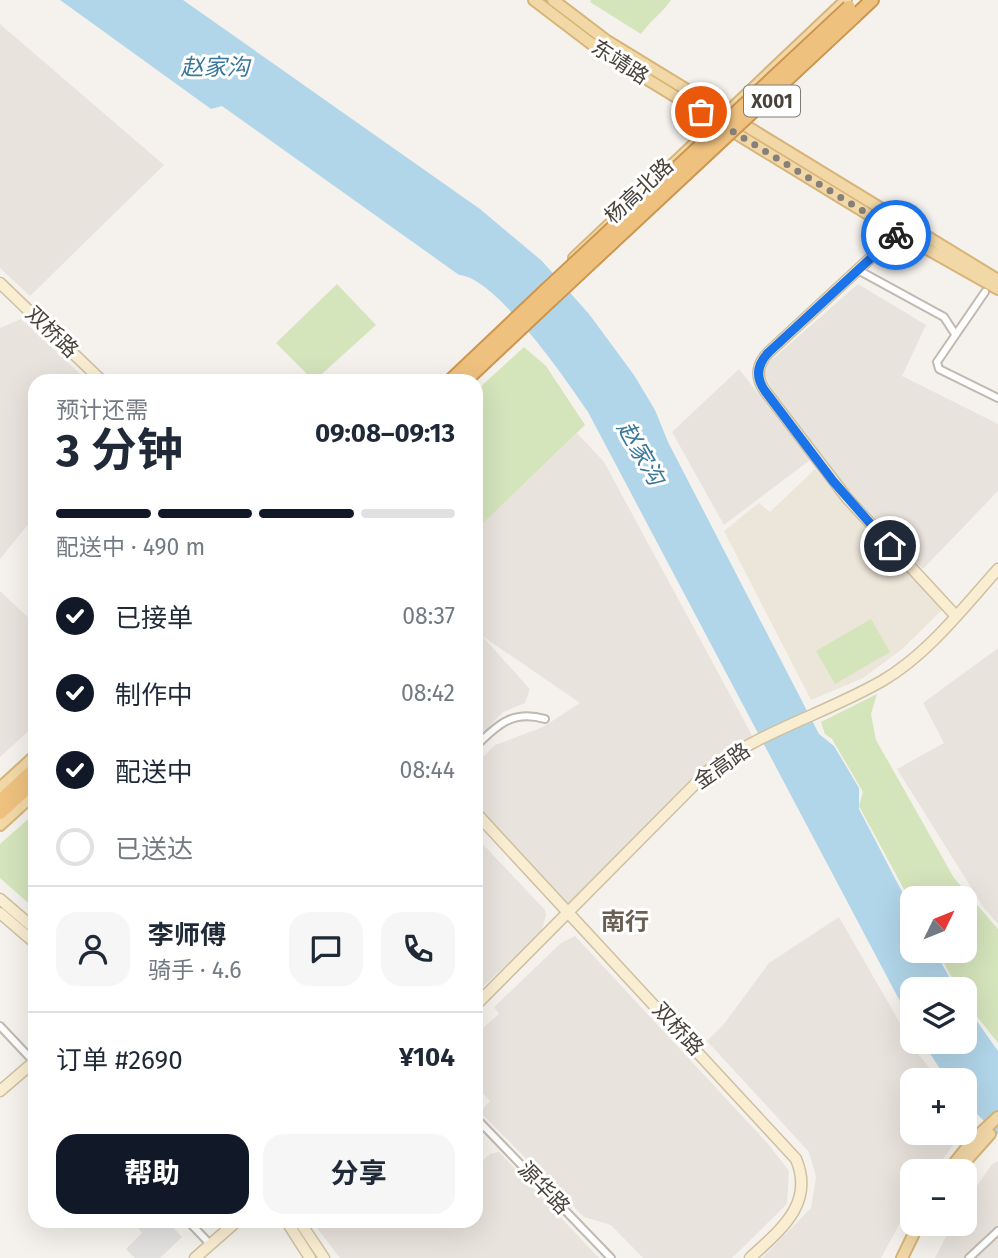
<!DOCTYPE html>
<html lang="zh">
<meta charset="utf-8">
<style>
:root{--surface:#fff;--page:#f6f6f7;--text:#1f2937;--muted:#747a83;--line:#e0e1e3;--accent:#111827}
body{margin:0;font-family:"Fira Sans","Noto Sans SC",sans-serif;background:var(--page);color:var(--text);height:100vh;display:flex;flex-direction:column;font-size:26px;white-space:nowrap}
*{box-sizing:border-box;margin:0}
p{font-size:23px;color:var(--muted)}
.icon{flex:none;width:38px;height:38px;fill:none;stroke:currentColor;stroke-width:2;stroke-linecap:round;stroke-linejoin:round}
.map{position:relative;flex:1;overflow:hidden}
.panel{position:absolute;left:28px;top:374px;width:455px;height:854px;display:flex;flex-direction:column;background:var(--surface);border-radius:21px;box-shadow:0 7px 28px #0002}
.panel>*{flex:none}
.needle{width:46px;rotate:47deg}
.fabs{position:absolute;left:900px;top:886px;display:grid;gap:14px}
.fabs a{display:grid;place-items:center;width:77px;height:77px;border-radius:14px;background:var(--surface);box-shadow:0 7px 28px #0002;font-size:35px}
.pin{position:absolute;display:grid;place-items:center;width:60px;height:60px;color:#fff;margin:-30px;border:4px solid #fff;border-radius:50%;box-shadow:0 2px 7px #0007}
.courier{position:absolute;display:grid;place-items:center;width:70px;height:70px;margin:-35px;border:5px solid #1a73e8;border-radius:50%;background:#fff;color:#222;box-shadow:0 2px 9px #0007}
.head em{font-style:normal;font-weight:700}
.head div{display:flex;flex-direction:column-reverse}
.head{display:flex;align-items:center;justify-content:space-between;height:119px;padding:0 28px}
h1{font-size:46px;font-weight:700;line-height:52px}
.bar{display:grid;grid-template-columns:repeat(4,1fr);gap:10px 7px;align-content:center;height:84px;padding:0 28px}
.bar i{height:9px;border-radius:5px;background:var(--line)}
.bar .active{background:var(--accent)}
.bar p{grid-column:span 4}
.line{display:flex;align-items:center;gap:18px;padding:0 28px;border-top:2px solid var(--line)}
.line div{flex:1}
.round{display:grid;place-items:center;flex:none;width:74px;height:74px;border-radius:21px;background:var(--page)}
ol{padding:0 28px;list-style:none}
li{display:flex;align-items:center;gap:21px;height:77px}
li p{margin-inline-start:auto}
li .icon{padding:7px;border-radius:50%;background:var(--accent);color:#fff;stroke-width:4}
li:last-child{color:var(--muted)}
li i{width:38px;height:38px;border:4px solid var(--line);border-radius:50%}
.cta{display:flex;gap:14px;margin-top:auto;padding:14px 28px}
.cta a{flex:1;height:80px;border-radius:21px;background:var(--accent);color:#fff;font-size:28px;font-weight:700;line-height:80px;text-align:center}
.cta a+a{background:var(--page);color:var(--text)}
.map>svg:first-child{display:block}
</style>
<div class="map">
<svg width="998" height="1258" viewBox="0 0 998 1258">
<rect width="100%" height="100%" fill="#f5f2ed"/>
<!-- residential -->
<path fill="#e8e3dc" d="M0,24L164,165L30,296L0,268Z
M858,284L926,325L902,376L998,424V491L923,569L837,478L774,395L765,375L768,363Z
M21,319L88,381L35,382V516L0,559V328Z
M739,369L810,460L724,525L672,432Z
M577,433L604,462L754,739L690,780L568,909L476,808V764L495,745L543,727L580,703L481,635L530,689L525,703L503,712L476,739V530Z
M0,591L35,624V725L0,757Z
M998,648V924L984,908L897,769L944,743L923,703Z
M476,837L545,910L546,915L541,933L476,993Z
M839,917L916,1051L939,1080H912V1132H963L934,1171H912V1201L881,1258H762L811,1208L816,1177L809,1152L707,1041L724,1024L769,963Z
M575,936L769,1145L789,1171L787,1204L732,1258H643L611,1225L584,1217L480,1112L490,1101L476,1086V1034L499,1014L494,1007L561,943Z
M499,1152L599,1258H340L317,1228L325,1222H476V1166L490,1154Z
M998,1161V1258H935L953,1223H964V1205L992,1164Z"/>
<!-- education -->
<path fill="#ece5d9" d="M815,469L942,610L901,650L863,678L811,700L724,531L759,503L770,512Z"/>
<!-- green -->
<path fill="#d4e4bb" d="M591,0H671C661,14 650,21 641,34L590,2Z
M337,284L376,325L314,381L276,343Z
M524,347L546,366L585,425L476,530V391Z
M871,619L890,652L835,684L816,651Z
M877,694L871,714L876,740L954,878L998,929V1043L964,1000V989H958L937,950H964V898H912V904L859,806L863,792L832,739L825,734L821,722Z
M35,813V909L0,878V844Z"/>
<!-- parking -->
<path fill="#e4e2e0" d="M139,1222H168L182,1237L160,1258H135L126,1249L142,1233L136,1225Z"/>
<!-- water -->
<path fill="#b1d6e9" d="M60,0H183L480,209L542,261L589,314L634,375L655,410L668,442L819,734L834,746L859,788V809L912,911V950H934L956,989H912V1024L588,412C567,381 496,277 459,275L222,106L211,109Z
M964,1003L998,1051V1135L964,1101V1080H947L922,1041H964Z"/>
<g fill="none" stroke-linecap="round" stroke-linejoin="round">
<defs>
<path id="street" d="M858,270L944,317L955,334
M985,292L937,362L939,369L998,398
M476,746C498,724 513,710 545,719
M0,1026L34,1062
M476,1118L611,1258
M189,1222L210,1244
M969,1258L998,1231"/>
<path id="secondary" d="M903,228L769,352C757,364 755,377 765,391L847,498L955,615
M0,283L103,382
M476,813L796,1159C815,1204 780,1230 750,1258
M0,899L35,929
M0,913L35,943
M476,1005L710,769C762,731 826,713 882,681C928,654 963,608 998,569
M0,1091L35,1061
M287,1222L310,1258
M300,1222L324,1258
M195,1258L236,1222"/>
<path id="primary" d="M534,0L601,51L899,233L998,289
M553,0L607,41L998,280
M574,258L846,0
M0,788L35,756
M0,825L35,793
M948,1171L972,1141L998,1117
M957,1171L990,1134
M902,1258L919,1223"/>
<path id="highway" d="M855,16L872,0
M449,382L545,291
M464,382L552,299
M0,801L35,768
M0,813L35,781"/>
</defs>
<!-- street casing -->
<use href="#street" stroke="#bfb9b0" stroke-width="10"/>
<!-- secondary casing -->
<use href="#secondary" stroke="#cfc0a2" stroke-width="13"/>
<!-- primary casing -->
<use href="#primary" stroke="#d7b478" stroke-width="14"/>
<!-- highway casing -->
<use href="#highway" stroke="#cd964f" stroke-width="16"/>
<!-- street -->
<use href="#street" stroke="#fff" stroke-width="6"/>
<!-- secondary -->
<use href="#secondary" stroke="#f9edd2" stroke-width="10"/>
<!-- primary -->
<use href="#primary" stroke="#f3d8a7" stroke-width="10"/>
<!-- highway -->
<use href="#highway" stroke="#eec17f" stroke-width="12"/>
<defs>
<path id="highway-bridge" d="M545,291L849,7
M552,299L855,16"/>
</defs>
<!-- highway-bridge casing -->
<use href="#highway-bridge" stroke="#cd964f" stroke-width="16" stroke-linecap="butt"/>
<!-- highway-bridge -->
<use href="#highway-bridge" stroke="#eec17f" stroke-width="12"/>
</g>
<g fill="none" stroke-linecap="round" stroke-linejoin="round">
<!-- done -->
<path stroke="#858079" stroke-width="7" stroke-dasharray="0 12.6" d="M701,112L899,233L896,235"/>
<!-- route -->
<path stroke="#1a73e8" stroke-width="9" d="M890,546L833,481L765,391C755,377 757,364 769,352L896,235"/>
</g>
<g text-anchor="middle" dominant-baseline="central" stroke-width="6" stroke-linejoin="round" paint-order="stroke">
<!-- shield labels -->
<rect fill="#fff" stroke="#807b76" stroke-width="2" x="744" y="85.5" width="56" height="31" rx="5"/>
<g font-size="19" font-weight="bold" fill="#49423b">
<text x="772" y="101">X001</text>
</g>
<!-- street labels -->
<g font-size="21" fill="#49423b" stroke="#fff">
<text transform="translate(620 62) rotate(33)">东靖路</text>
<text transform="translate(639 191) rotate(-43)">杨高北路</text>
<text transform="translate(52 332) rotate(44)">双桥路</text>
<text transform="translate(722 766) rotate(-35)">金高路</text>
<text transform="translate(678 1029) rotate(47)">双桥路</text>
<text transform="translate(544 1188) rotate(46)">源华路</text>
</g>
<!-- water labels -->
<g font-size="23" font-style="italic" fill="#3a789b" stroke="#fff">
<text x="215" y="67">赵家沟</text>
<text transform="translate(641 453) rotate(60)">赵家沟</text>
</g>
<!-- quarter labels -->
<g font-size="24" font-weight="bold" fill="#6a5f53" stroke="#fff">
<text x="625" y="922">南行</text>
</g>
</g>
</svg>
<div class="fabs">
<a><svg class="needle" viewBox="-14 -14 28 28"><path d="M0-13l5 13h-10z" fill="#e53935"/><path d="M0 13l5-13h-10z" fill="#747a83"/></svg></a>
<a><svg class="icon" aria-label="layers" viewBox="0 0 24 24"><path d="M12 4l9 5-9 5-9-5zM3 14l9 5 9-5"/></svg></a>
<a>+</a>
<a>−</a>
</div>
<div class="pin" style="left:701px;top:112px;background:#ea580c"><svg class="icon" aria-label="bag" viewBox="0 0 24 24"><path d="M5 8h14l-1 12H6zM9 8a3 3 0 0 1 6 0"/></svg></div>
<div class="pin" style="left:890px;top:546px;background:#1f2937"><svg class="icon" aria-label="home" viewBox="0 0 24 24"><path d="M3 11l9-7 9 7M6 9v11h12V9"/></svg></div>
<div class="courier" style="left:896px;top:235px"><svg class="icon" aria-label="bike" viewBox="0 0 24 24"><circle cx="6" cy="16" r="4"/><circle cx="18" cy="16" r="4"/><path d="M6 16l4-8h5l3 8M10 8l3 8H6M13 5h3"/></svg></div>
<section class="panel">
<div class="head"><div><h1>3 分钟</h1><p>预计还需</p></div><em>09:08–09:13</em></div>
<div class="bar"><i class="active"></i><i class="active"></i><i class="active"></i><i></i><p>配送中 · 490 m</p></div>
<ol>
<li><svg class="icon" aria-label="check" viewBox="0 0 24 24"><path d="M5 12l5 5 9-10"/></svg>已接单<p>08:37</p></li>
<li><svg class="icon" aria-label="check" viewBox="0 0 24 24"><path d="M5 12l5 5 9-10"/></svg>制作中<p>08:42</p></li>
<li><svg class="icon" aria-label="check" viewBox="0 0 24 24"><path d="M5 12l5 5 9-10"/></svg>配送中<p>08:44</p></li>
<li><i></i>已送达</li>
</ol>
<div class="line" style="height:126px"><a class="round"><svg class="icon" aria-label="person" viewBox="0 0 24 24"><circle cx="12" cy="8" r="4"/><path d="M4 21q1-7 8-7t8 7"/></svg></a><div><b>李师傅</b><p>骑手 · 4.6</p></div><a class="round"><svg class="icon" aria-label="chat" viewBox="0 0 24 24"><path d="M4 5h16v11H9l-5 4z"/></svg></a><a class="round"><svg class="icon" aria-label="phone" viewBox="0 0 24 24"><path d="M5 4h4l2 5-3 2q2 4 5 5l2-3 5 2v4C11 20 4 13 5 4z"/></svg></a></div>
<div class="line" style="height:91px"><div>订单 #2690</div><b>¥104</b></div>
<div class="cta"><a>帮助</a><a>分享</a></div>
</section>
</div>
